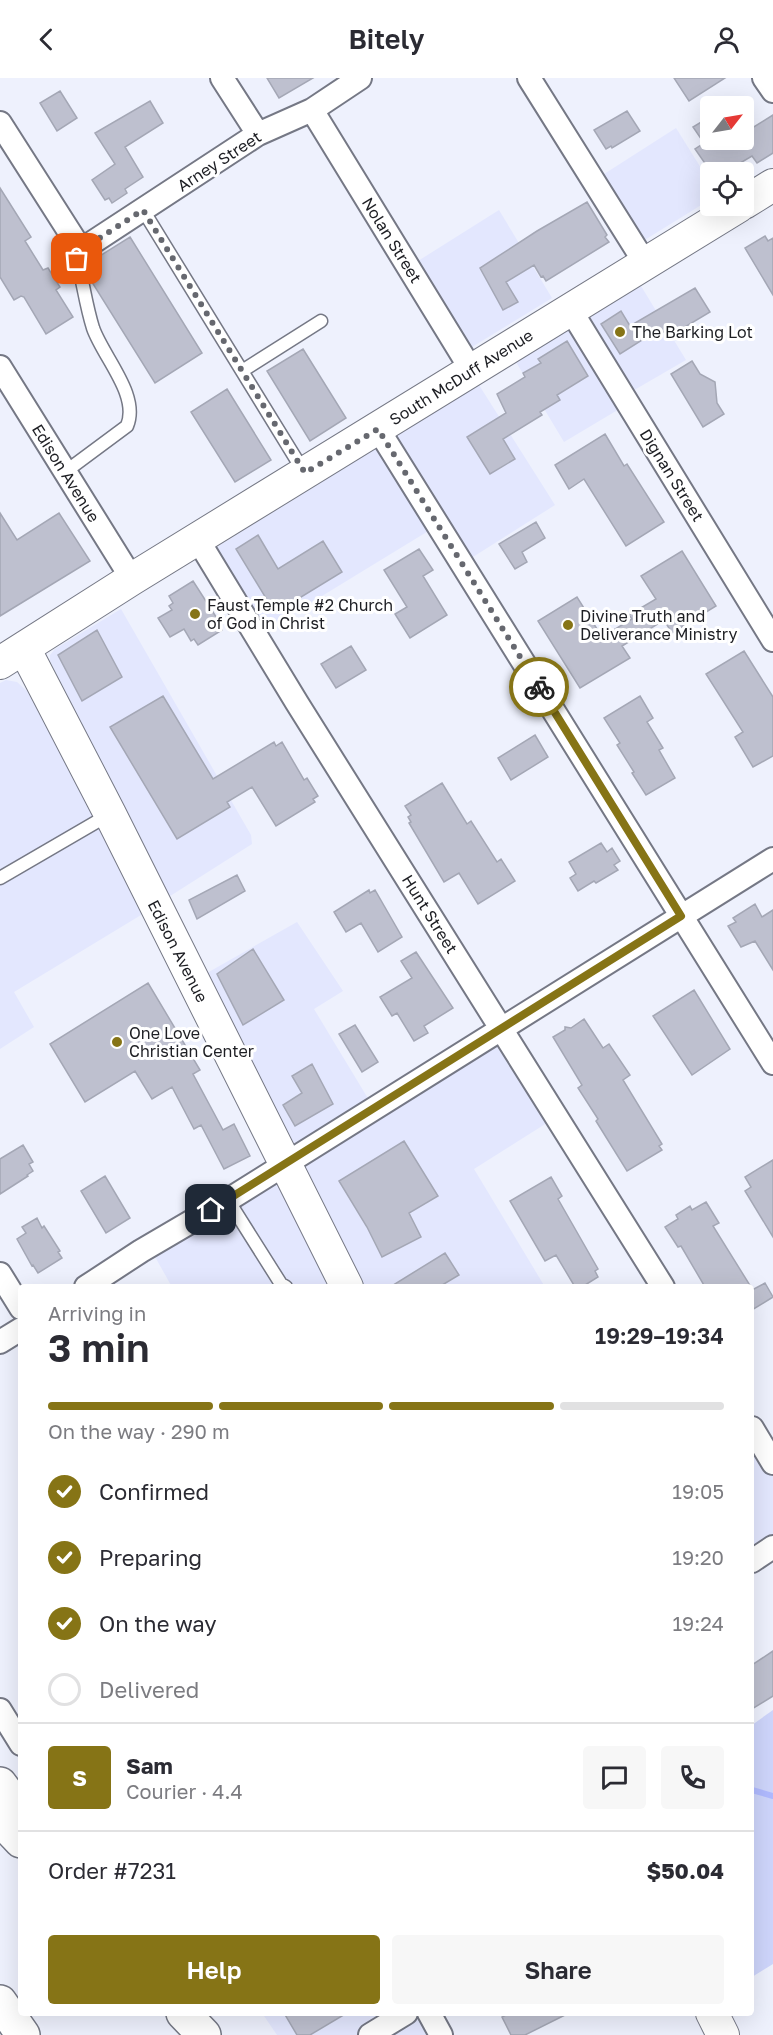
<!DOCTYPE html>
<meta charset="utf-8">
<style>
:root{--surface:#fff;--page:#f7f7f7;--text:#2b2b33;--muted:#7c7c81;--line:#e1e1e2;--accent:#867416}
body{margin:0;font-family:"Golos Text",sans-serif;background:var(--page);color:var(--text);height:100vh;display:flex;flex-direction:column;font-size:22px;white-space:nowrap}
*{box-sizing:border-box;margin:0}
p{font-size:20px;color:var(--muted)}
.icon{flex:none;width:33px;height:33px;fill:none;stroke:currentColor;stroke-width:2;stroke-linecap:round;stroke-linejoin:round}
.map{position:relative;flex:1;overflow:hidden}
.sheet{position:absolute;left:18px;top:1206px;width:736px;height:732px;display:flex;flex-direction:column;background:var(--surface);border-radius:6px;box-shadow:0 6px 24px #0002}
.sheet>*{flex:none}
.needle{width:39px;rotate:59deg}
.tools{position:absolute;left:700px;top:18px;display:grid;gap:12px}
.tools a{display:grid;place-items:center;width:54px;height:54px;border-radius:6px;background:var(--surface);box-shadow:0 6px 24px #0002;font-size:30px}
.pin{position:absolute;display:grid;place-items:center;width:51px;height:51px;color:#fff;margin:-26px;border-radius:12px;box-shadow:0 3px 9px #0006}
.courier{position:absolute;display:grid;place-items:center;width:60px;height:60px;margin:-30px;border:4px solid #867416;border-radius:50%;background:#fff;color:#222;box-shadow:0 2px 8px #0007}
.overview em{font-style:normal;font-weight:600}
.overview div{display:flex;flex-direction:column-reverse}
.overview{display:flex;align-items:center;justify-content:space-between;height:102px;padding:0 30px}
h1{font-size:39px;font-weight:600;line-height:45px}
.bar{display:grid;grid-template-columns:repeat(4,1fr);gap:9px 6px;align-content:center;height:72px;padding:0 30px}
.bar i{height:8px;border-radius:4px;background:var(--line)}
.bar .selected{background:var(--accent)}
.bar p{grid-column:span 4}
.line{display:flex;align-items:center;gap:15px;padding:0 30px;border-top:2px solid var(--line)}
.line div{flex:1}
.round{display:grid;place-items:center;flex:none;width:63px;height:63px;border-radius:6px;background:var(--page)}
ol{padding:0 30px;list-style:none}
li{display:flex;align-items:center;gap:18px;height:66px}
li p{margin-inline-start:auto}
li .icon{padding:6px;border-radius:50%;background:var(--accent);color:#fff;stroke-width:4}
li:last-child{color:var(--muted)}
li i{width:33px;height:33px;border:3px solid var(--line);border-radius:50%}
.action{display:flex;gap:12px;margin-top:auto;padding:12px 30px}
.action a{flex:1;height:69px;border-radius:6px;background:var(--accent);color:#fff;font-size:24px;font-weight:600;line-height:69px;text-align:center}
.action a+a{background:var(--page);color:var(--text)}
header{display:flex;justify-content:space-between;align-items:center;height:78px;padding:0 30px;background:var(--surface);font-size:27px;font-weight:600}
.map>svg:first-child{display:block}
</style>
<header><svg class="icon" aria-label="back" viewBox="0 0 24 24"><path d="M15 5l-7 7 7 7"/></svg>Bitely<svg class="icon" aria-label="person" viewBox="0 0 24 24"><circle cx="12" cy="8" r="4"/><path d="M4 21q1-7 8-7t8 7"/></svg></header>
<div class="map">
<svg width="773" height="1957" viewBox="0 0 773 1957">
<rect width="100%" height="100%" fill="#eef1fd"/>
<!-- built -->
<path fill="#e3e7fe" d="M676,50L711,106V121L643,163L601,98Z
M499,132L552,220L472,269L418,183Z
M641,208L686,282L617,322L621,330L564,364L516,284Z
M479,307L555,427L454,491L430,452L263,554L199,480Z
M121,531L251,757L252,766L167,820L50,583V577L55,571Z
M6,602L17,604L27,613L146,834L14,914L34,949L0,971V605Z
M297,844L343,913L314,931L378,1037L498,962L550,1043L474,1091L545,1209H363L299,1086L207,895Z
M281,1099L335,1209H172L154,1177Z
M756,1371L773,1398V1478L752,1492V1373Z
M262,1935H437L450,1957H277Z"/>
<!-- green -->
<path fill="#ced5fb" d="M773,1632V1886L752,1899V1647Z"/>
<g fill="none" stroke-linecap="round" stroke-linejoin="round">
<!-- stream -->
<path stroke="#b0baff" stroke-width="6" d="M752,1712L773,1718"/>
</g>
<!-- building -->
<path fill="#bec0cf" stroke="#a4a7b5" stroke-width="1.5" d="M267,0H313L279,20Z
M674,0H725L689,23Z
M60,13L77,40L57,53L40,25Z
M150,23L163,45L125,69L143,99L125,111L127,115L112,125L109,120L105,122L92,102L115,86L95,55Z
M627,33L640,53L612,70L611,68L606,71L594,52Z
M773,37V75L757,85L752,78L725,94H711L695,71L704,65L693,49L711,38V62H744V55Z
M0,110L31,159L25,163L43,192L48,190L60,209L56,212L73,239L46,256L24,219L21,218L14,222L0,199Z
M587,124L607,157L605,159L609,164L546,203L543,198L541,199L534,187L506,204L518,224L503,232L480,190L537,153Z
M765,158L768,163L773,160V217L745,170Z
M130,159L202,275L155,305L90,201L87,186Z
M695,210L710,234L675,255L672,249L655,259L653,255L620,276L601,246L621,233L630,248Z
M567,263L588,298L557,317L560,322L540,334L542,337L503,361L515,381L490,396L467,359L506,335L497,316L525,299L523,295L541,285L538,281Z
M303,271L346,340L310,363L267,293Z
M692,283L700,296L715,304L717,325L724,336L703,349L671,296Z
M227,311L271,382L235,404L191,334Z
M605,356L624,388L627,386L664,444L626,468L584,401L569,411L555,387Z
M0,435L17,462L59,435L90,483L0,538Z
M536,444L545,460L522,474L527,484L515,491L499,466Z
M258,457L278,491L323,463L342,494L275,535L236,471Z
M419,471L433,492L423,498L447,537L410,560L395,536L407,529L384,492Z
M682,473L716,528L672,555L664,542L622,568L630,580L580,610L538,543L577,519L602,559L632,541L629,537L656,521L641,498Z
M193,503L220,545L218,546L222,552L198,567L194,561L191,563L184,551L170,559L158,540L172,532L169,528L173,525L169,518Z
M97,552L122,599L82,623L58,577Z
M351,568L366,592L336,610L321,586Z
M744,573L773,619V678L753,689L735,659L743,654L706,596Z
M163,618L213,701L274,664L276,668L282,664L304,702L307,700L318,718L313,721L315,724L276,748L252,709L227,724L230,729L177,761L110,649Z
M640,618L653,640L647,644L663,670L659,672L675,700L646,717L632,695L634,694L617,667L620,665L604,640Z
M535,657L548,679L511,702L498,680Z
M442,705L467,746L471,743L497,784L501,781L515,803L478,826L459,795L444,804L409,745L411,744L408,739L411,737L405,728Z
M601,765L607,774L612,770L620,783L614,787L618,792L596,805L594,803L578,813L570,800L576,796L569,784Z
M237,797L245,813L197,841L189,822Z
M369,812L370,815L375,812L402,859L378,874L361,845L346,854L334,834Z
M755,826L762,839L773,832V892L755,863L741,869L728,848L736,844L733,840Z
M253,871L284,922L243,947L217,896Z
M416,874L453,930L424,948L428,955L414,963L397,935L392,938L380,919L412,900L401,883Z
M148,905L200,992L193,996L223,1052L234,1046L250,1078L224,1091L201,1047L194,1051L172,1009L152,1021L135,993L85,1024L50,966Z
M694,912L730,971L692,997L653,938Z
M584,941L603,970L609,966L630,997L623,1002L662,1066L659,1068L662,1072L627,1093L596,1043L598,1041L578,1010L582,1007L553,959L565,952V949L571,950Z
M355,947L378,984L362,994L339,956Z
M312,986L333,1026L295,1048L283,1027L302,1015L292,998Z
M404,1063L438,1118L409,1135L421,1159L382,1179L367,1149L339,1103Z
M23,1067L33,1084L29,1086L33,1093L27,1097L28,1098L0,1116V1081Z
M773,1082V1159L745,1113L751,1109L745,1099Z
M105,1098L130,1140L106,1155L81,1113Z
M551,1099L562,1118L558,1121L598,1191L595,1193L598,1199L582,1209H575L556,1177L545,1183L510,1123Z
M706,1124L719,1145L713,1148L751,1209H705L681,1168L678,1169L665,1149L678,1141L676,1137L690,1128L692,1132Z
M37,1140L42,1150L44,1148L60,1173L58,1174L62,1180L38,1195L33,1187L32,1188L17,1161L26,1155L22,1149Z
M445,1175L459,1197L439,1209H390Z
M765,1205L773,1219L752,1232V1212Z
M773,1573V1618L752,1631V1587Z
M284,1935H347L310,1957H297Z
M510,1935H569L525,1957H511L502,1939Z"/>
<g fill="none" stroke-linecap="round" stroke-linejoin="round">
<defs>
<path id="lane" d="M143,132L304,394
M242,293L321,243
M65,394L127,348C140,317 103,279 93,250C86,228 83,204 77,181L81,172
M0,800L110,736
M228,1122L281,1206L286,1209"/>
<path id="street" d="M222,0L258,56
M529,0L645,185
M764,0L773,13
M312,32L472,293
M0,45L81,172L258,56L312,32L360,0
M570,231L773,562
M0,289L132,501
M378,351L773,985
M198,462L297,625L663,1209
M0,1196L21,1230
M86,1209L141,1173L228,1122L773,781
M0,1264L21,1251
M752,1350L773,1385
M752,1483L773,1469
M0,1632L21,1666
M429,1935L441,1957
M370,1957L406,1935"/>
<path id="secondary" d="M744,125L773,107
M24,570L110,736L347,1209
M0,585L132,501L739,128
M712,1935L723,1957"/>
<path id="highway" d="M0,1706L21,1734
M0,1741L21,1763
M0,1924L23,1957
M183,1935L204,1957"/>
</defs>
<!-- lane casing -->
<use href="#lane" stroke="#757885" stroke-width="15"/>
<!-- street casing -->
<use href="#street" stroke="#757885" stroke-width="26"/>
<!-- secondary casing -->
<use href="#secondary" stroke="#757885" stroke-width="34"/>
<!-- highway casing -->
<use href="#highway" stroke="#757885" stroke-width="36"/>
<!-- lane -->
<use href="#lane" stroke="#fff" stroke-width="12"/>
<!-- street -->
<use href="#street" stroke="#fff" stroke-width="22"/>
<!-- secondary -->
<use href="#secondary" stroke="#fff" stroke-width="32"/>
<!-- highway -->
<use href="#highway" stroke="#fff" stroke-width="33"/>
</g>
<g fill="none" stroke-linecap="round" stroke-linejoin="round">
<!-- done -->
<path stroke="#66686f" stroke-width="6" stroke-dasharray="0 10.8" d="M77,181L81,172L143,132L305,395L378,351L539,609"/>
<!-- route -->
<path stroke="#867416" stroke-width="8" d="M211,1132L681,838L539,609"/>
</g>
<!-- markers -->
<g fill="#867416" stroke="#fff" stroke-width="2">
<circle cx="620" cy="254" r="6"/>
<circle cx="195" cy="536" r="6"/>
<circle cx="568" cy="547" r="6"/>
<circle cx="117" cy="964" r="6"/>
</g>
<g text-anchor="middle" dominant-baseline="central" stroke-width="6" stroke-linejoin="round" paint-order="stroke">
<!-- street labels -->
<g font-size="16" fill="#1d1e23" stroke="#fff">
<text transform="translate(219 83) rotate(-33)">Arney Street</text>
<text transform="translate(392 162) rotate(58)">Nolan Street</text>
<text transform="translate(461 299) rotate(-32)">South McDuff Avenue</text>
<text transform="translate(66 395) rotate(58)">Edison Avenue</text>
<text transform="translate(672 397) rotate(58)">Dignan Street</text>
<text transform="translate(430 836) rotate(58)">Hunt Street</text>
<text transform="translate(178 873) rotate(63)">Edison Avenue</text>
</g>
<!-- poi labels -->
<g font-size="16" fill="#1d1e23" stroke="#fff" text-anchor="start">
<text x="632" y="254">The Barking Lot</text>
<text x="207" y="527">Faust Temple #2 Church<tspan x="207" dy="18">of God in Christ</tspan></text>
<text x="580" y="538">Divine Truth and<tspan x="580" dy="18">Deliverance Ministry</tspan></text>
<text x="129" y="955">One Love<tspan x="129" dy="18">Christian Center</tspan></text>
</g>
</g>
</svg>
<div class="tools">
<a><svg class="needle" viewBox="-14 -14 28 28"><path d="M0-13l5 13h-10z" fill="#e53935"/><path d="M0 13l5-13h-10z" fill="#7c7c81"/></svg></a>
<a><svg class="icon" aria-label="locate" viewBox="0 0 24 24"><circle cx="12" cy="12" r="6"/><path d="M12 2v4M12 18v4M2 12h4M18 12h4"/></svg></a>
</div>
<div class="pin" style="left:77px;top:181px;background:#ea580c"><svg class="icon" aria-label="bag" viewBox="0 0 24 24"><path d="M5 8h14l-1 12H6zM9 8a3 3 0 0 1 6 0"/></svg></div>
<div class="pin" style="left:211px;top:1132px;background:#1f2937"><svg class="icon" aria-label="home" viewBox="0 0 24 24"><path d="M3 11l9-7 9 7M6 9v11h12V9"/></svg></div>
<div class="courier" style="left:539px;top:609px"><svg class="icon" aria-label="bike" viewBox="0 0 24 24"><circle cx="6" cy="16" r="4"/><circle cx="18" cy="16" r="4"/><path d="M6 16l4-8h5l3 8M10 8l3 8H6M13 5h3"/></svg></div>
<section class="sheet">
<div class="overview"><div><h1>3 min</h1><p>Arriving in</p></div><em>19:29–19:34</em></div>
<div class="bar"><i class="selected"></i><i class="selected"></i><i class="selected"></i><i></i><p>On the way · 290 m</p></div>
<ol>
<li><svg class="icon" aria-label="check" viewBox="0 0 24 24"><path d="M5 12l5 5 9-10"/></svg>Confirmed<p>19:05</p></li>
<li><svg class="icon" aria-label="check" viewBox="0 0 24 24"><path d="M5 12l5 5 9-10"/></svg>Preparing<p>19:20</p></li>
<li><svg class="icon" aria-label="check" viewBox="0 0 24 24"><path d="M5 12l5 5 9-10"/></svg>On the way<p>19:24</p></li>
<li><i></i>Delivered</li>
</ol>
<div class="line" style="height:108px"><b class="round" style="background:var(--accent);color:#fff">S</b><div><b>Sam</b><p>Courier · 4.4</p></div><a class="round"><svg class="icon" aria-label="chat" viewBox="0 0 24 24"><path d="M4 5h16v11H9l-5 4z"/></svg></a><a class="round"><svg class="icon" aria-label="phone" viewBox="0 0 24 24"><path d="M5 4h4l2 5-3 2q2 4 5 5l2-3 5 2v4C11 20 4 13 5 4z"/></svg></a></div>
<div class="line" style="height:78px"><div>Order #7231</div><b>$50.04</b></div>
<div class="action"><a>Help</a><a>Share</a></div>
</section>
</div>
